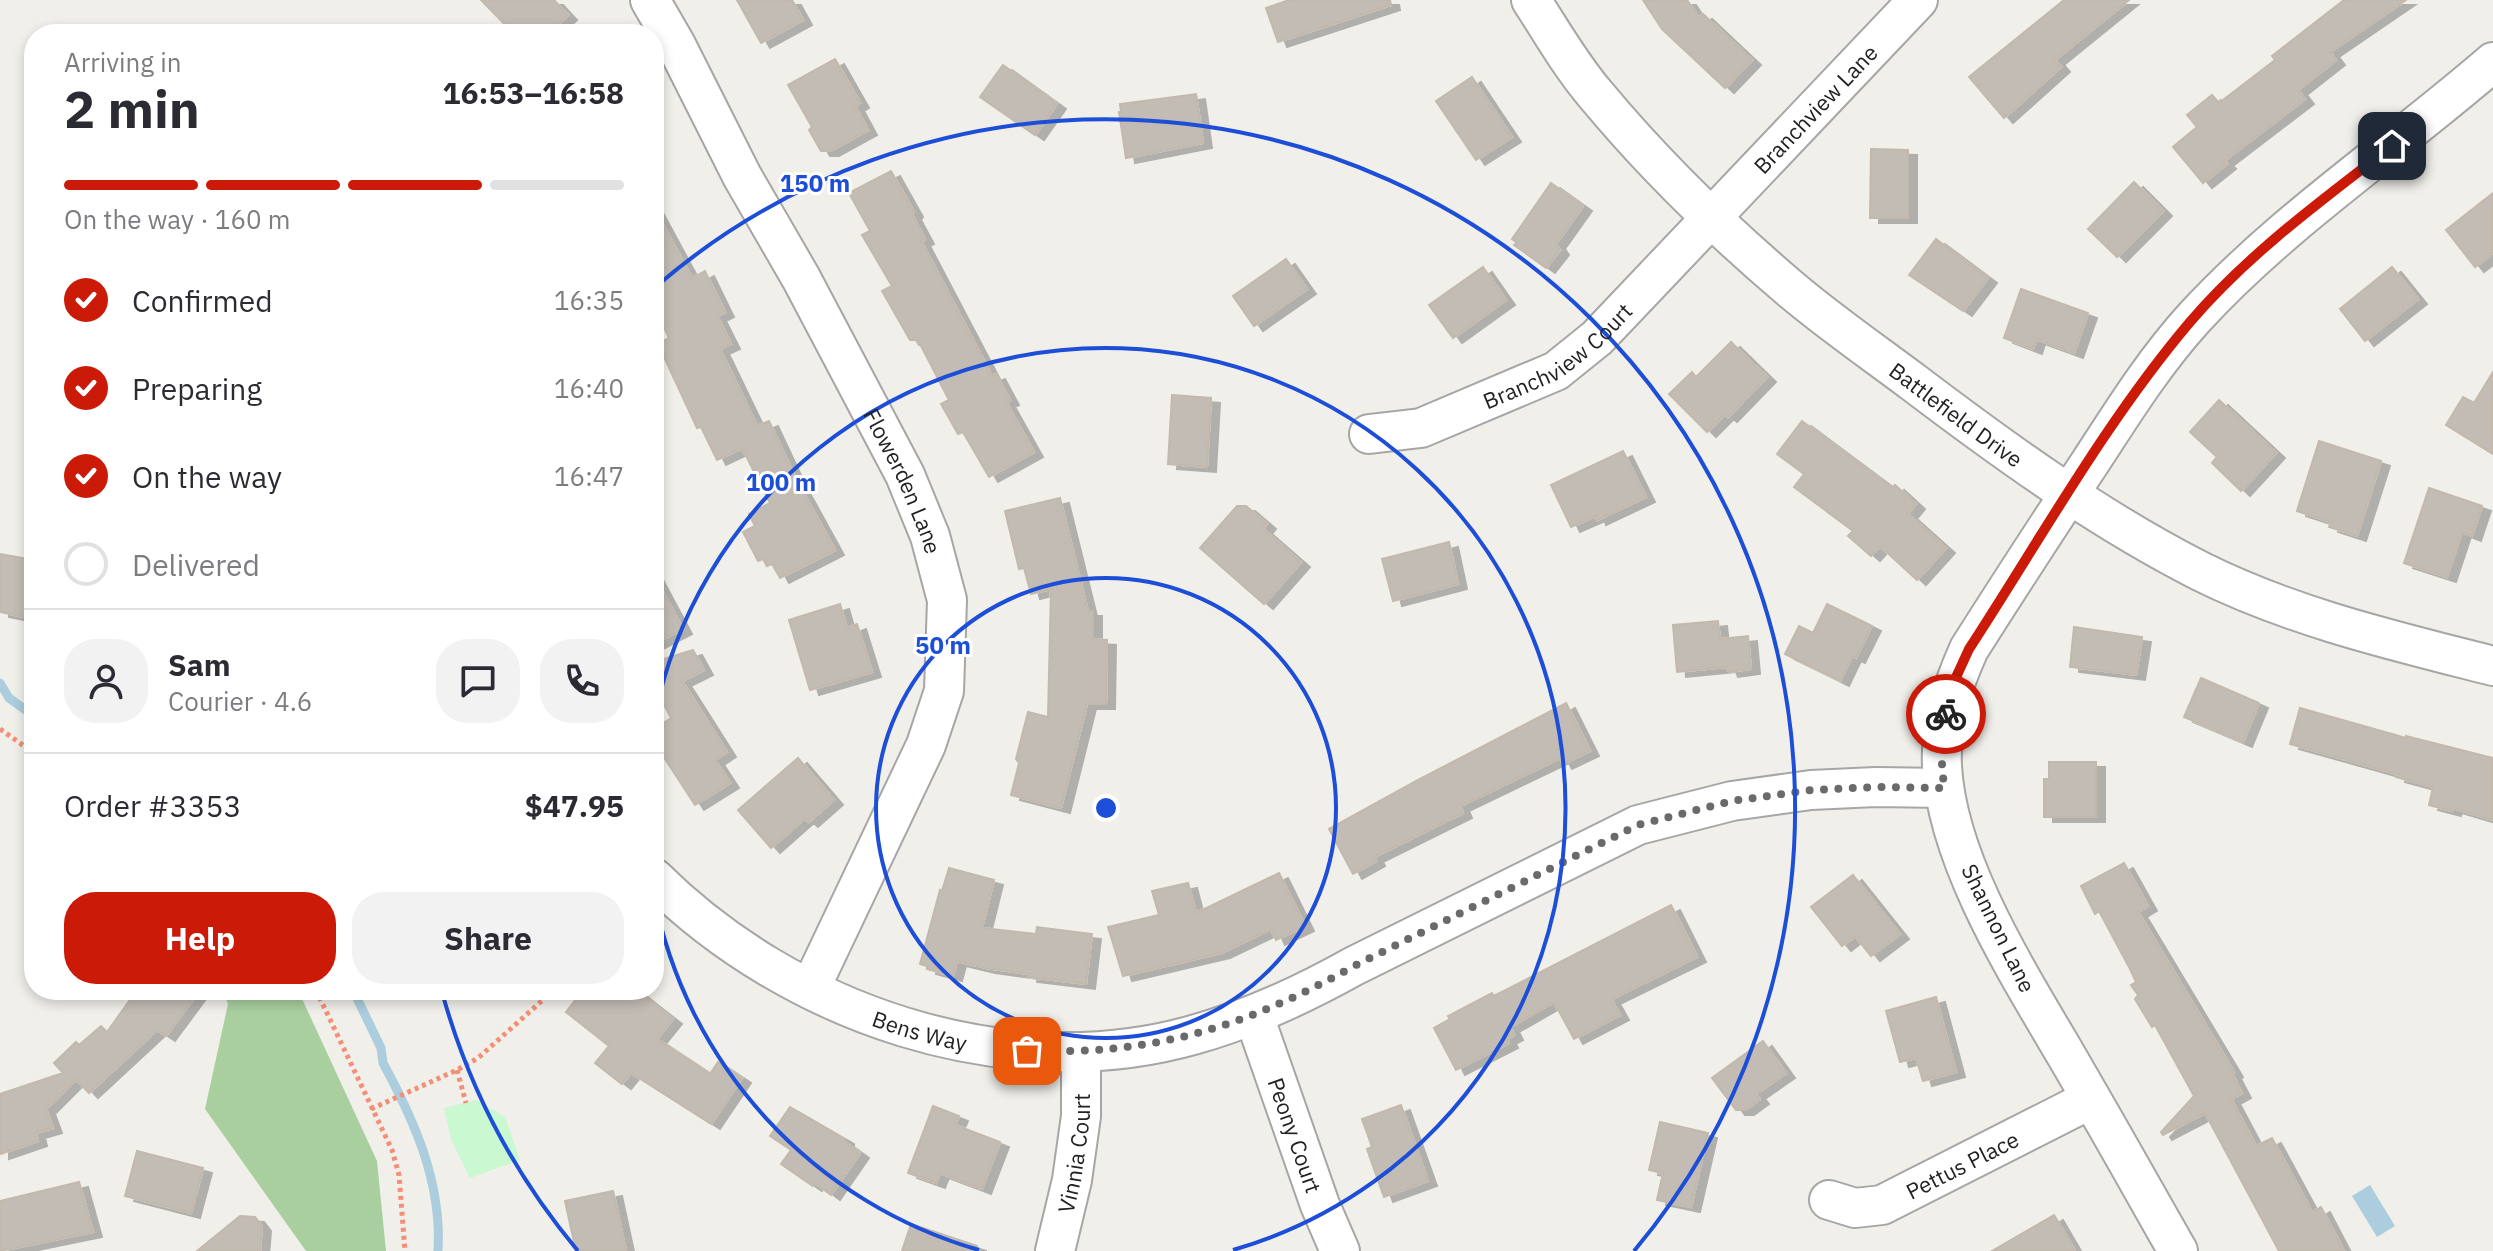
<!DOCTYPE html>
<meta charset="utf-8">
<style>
:root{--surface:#fff;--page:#f2f2f3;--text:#2b2b33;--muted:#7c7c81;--line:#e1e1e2;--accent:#cb1a08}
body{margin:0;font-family:"IBM Plex Sans",sans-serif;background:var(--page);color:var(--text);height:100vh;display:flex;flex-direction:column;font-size:30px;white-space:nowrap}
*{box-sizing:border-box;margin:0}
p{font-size:26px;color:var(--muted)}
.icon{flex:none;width:44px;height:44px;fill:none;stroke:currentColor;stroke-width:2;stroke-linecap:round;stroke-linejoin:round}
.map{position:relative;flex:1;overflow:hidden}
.details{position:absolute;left:24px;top:24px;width:640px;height:976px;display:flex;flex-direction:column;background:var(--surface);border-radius:32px;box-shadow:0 4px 12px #0003}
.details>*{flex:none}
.pin{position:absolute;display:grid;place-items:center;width:68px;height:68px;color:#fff;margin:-34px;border-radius:16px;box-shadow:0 4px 12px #0006}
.courier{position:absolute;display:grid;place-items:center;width:80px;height:80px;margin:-40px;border:6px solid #cb1a08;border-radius:50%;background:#fff;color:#222;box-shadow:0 2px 10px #0007}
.headline em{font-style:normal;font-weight:700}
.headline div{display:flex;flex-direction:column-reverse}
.headline{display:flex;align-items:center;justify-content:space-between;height:136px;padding:0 40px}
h1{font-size:52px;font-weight:700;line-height:60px}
.bar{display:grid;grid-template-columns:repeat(4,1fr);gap:12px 8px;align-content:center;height:96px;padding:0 40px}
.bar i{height:10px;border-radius:6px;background:var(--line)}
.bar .on{background:var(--accent)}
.bar p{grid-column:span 4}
.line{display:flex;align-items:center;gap:20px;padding:0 40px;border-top:2px solid var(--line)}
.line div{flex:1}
.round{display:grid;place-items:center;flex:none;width:84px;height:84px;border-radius:32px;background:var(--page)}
ol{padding:0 40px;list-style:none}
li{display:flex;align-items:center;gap:24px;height:88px}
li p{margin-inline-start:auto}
li .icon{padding:8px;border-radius:50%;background:var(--accent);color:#fff;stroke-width:4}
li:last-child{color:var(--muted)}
li i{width:44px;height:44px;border:4px solid var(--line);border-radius:50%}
.button{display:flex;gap:16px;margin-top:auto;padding:16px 40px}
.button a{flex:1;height:92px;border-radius:32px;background:var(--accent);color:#fff;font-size:32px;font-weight:700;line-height:92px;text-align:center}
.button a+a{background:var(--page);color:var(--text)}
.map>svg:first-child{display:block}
</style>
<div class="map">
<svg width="2493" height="1251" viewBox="0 0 2493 1251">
<defs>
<filter id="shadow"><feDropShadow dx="9" dy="5" stdDeviation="0" flood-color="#0004"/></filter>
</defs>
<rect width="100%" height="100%" fill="#f1efe9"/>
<!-- forest -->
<path fill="#a9cf9f" d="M223,990H298L377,1161L386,1251H306L205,1109L228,1004Z"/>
<!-- park -->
<path fill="#c9f8d1" d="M477,1100L505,1117L520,1160L470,1178L451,1139L444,1108Z"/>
<!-- water -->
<path fill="#accddd" d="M2370,1185L2395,1226L2377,1237L2352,1196Z"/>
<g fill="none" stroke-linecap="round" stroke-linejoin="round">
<!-- stream -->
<path stroke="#accddd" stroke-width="9" d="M0,683L9,698L34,716
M353,990L381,1048L383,1063C415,1122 442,1183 438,1251"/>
</g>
<!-- building -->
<path fill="#c2bcb5" stroke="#c3b8ac" stroke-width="2" filter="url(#shadow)" d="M481,0H554L568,15L549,34H514Z
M737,0H792L803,20L761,43Z
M1289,0H1390L1391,5L1278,42L1266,8Z
M1643,0H1687L1699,18L1703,14L1752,60L1725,88L1662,29Z
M2064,0H2129L2055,60L2061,67L2004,118L1969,77Z
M2344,0H2406L2330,52L2336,60L2298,90L2305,99L2224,161L2227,164L2203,183L2173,147L2197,127L2187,115L2212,95L2219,103L2275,60L2272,56Z
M835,59L860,103L855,106L868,130L830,151H821L809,130L812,127L788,85Z
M1003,65L1057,104L1035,135L980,97Z
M1472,77L1512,137L1476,160L1436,101Z
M1196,94L1203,143L1126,158L1119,112H1121L1120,104Z
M1871,149L1908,150V218H1870Z
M891,171L914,212L912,215L925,239L921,241L992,376L996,374L1010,400L1006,402L1034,452L989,477L963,432L958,434L941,404L949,400L918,340H910L882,291L892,286L862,235L870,231L849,193Z
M2134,182L2163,211L2117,257L2088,229Z
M1551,183L1583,206L1556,244L1560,250L1546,268L1514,245L1517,243L1512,239Z
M2493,193V253L2475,267L2446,230Z
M654,208L692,278L705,271L725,312L717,316L731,344L720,349L757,426L769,421L797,481L835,550L780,578L772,563L767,566L763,559L758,561L743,532L755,526L749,514L770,503L742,448L717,460L701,427L697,428L658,344L669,338L654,306Z
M1936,239L1988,278L1963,311L1909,275Z
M1286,259L1307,289L1254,326L1233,296Z
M1483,267L1506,300L1453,338L1429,305Z
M2392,267L2418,299L2365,341L2340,309Z
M2021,289L2088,313L2074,353L2036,339L2033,349L2004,338Z
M1731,342L1767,377L1728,417L1725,414L1707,432L1669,394L1692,372L1696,377Z
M2493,372V454L2446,425L2463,397L2474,403Z
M1172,395L1211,398L1207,467L1168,464Z
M2219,400L2276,453L2241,491L2212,463L2217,457L2190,432Z
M1802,421L1892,488L1895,485L1916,504L1908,514L1946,548L1917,580L1880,546L1871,556L1848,536L1853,531L1794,487L1804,474L1777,454Z
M2319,441L2381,461L2357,536L2329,527L2331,522L2297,511Z
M1623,451L1646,497L1597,520L1596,516L1571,527L1551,485Z
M2429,488L2482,506L2472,536L2462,532L2447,577L2404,563Z
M1060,498L1088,611H1093V639L1107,640L1106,704H1087L1061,808L1011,795L1019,763L1016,759L1028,712L1048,717L1051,589L1031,594L1024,568L1019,569L1005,511Z
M1237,506H1246L1267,524L1263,529L1301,562L1264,604L1200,548Z
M1449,542L1458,584L1393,601L1382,559Z
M0,554L34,560V619L0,612Z
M654,575L683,629L654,644Z
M840,604L847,628L857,624L872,672L810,690L789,620Z
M1827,604L1872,626L1856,658L1852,656L1840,681L1785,654L1799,626L1813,633Z
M1718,621L1720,639L1748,636L1751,669L1729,672L1727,667L1677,672L1673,625Z
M2074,627L2142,637L2136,675L2070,667Z
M693,650L704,670L682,681L727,752L715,760L730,783L695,805L654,742V729L671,718L654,685V662Z
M2201,678L2259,703L2243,742L2184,717Z
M1566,703L1590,751L1563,764L1560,758L1460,806L1463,813L1374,857L1376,861L1353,874L1329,829L1418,780Z
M2300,708L2406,738V736L2493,758V820L2453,808L2452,811L2429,805L2433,787L2396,777L2397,774L2290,744Z
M798,758L834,800L809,822L805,818L771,848L738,810Z
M2049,762H2096V817H2044V779H2049Z
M2124,863L2148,906L2138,912L2234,1072L2232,1074L2242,1093L2231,1099L2256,1146L2272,1138L2312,1212L2321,1207L2344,1251H2279L2205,1113L2163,1135L2161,1132L2194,1096L2155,1025L2152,1027L2135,999L2138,995L2131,985L2136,982L2130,969L2099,911L2095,914L2081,886Z
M949,868L994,880L982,928L1036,934L1037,927L1092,934L1086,984L1028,977L1029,974L986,968L957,961L953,976L927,969V966L920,964L940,890L942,891Z
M1279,873L1305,926L1276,940L1271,929L1221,953L1123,976L1108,927L1159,915L1152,891L1188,883L1196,913Z
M1853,875L1900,934L1871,956L1855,936L1842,946L1811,907Z
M1671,905L1697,957L1611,999L1620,1015L1574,1039L1554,1002L1510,1027L1514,1035L1507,1039L1509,1043L1456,1070L1434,1028L1450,1019L1448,1016L1492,993L1494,996Z
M137,990H200L166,1036L157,1030L89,1093L76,1079L46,1109L53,1128L36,1133L38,1141L0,1154V1094L63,1073L54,1063L76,1042L79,1045L101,1026L107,1032Z
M583,990H636L673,1019L657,1039L710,1074L718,1062L742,1078L711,1124L631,1073L622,1084L595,1063L609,1046L566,1012Z
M1936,997L1956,1072L1923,1081L1916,1058L1900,1062L1886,1011Z
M1763,1041L1786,1073L1756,1094L1760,1099L1745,1110H1736L1712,1078Z
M1401,1105L1428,1181L1384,1197L1367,1149L1372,1147L1362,1119Z
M933,1106L959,1116L955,1125L1000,1142L982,1189L940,1173L936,1183L908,1173Z
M790,1107L845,1139V1142L860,1153L831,1195L815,1183L813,1186L781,1164L791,1150L770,1136Z
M1660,1122L1708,1133L1691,1207L1657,1200L1663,1173L1649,1170Z
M137,1151L203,1168L191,1213L125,1196Z
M79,1182L93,1232L0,1251V1201Z
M613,1191L626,1251H576L565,1201Z
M2054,1215L2075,1251H1992Z
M240,1216L255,1217L262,1226L260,1251H197Z
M911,1224L977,1246V1251H902Z"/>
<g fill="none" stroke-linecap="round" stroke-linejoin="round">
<defs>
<g id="minor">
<path id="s1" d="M650,0L676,45L742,176L801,278L905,475L930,536L947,600L944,691L926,745L810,989"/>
<path id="s2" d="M1531,0C1552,32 1571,66 1596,95C1655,166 1722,231 1793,291C1831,323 1873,352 1913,382C2004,451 2098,519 2200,571C2292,617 2395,641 2493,666"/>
<path id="s3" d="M1369,434L1421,428L1556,371L1597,338L1918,0"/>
<path id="s4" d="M654,878C790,1013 1005,1088 1193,1035C1251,1019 1302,995 1354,966L1638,825L1732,801L1811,790L1876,787L1944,788"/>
<path id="s5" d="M1254,1016L1320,1205L1340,1251"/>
<path id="s6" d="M1829,1200L1855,1208L1882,1205L2091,1099"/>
<path id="s7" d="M1055,1251L1072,1180L1081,1116V1053"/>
<path d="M2178,1251C2141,1186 2104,1120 2066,1055C2018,973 1947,862 1942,766C1940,724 1952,687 1969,649C2009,586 2050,523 2091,461C2123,412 2154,362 2194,318C2283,221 2394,148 2493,62"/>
</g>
</defs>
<!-- minor casing -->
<use href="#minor" stroke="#a6a6a6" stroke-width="42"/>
<!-- path -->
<path stroke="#f48f77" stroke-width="5" stroke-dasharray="4 4" stroke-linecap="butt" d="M0,729L34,753
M316,990L392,1150L399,1175L405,1251
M457,1070L466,1103
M371,1109L457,1070L478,1058L554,990"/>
<!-- minor -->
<use href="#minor" stroke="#fff" stroke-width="38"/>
</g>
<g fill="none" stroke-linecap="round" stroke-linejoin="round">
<!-- done -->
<path stroke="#6a6a68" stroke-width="8" stroke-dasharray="0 14.4" d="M1027,1051C1154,1055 1243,1028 1354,966L1638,825L1732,801L1811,790L1876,787L1944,788L1942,764L1946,714"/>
<!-- route -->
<path stroke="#cb1a08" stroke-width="10" d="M1946,714L1952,686L1969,649C2040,540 2106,421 2190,322C2248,254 2322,200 2392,146"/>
</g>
<!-- distance rings -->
<g fill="none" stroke="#1d4ed8" stroke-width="4">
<circle cx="1106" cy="808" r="230"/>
<path d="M979 1250A460 460 0 0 1 654 896M654 720A460 460 0 1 1 1233 1250"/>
<path d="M578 1251A689 689 0 0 1 442 992M659 284A689 689 0 0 1 1634 1251"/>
</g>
<g text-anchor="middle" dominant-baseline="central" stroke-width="6" stroke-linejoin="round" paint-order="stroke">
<!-- street labels -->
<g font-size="22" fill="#222" stroke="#fff">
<text stroke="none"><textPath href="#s3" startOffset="568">Branchview Lane</textPath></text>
<text stroke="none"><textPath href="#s3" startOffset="208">Branchview Court</textPath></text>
<text stroke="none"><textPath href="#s2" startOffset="598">Battlefield Drive</textPath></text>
<text stroke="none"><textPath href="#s1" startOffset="544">Flowerden Lane</textPath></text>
<text transform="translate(1999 928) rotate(64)">Shannon Lane</text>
<text stroke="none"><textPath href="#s4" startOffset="310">Bens Way</textPath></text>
<text stroke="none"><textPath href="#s5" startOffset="126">Peony Court</textPath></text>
<text stroke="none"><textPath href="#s7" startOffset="100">Vinnia Court</textPath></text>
<text stroke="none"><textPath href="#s6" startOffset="144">Pettus Place</textPath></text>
</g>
</g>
<circle cx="1106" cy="808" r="12" fill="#1d4ed8" stroke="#fff" stroke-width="4"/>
<g font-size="24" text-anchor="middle" font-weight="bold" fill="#1d4ed8" stroke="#fff" stroke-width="6" stroke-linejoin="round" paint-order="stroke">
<text x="815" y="192">150 m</text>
<text x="781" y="491">100 m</text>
<text x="943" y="654">50 m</text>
</g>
</svg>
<div class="pin" style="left:1027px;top:1051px;background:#ea580c"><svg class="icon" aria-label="bag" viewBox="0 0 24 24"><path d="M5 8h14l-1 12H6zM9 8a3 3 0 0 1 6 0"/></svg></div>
<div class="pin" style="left:2392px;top:146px;background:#1f2937"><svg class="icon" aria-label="home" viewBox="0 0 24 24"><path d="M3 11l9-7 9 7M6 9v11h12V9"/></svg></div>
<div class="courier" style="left:1946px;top:714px"><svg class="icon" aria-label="bike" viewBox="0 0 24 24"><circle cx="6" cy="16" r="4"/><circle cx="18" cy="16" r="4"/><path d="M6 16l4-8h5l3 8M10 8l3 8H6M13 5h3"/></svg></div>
<section class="details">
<div class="headline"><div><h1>2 min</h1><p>Arriving in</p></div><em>16:53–16:58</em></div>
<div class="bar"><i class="on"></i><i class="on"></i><i class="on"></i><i></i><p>On the way · 160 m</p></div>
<ol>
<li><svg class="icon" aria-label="check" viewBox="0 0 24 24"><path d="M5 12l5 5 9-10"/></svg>Confirmed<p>16:35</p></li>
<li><svg class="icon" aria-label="check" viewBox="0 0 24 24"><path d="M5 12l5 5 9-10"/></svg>Preparing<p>16:40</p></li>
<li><svg class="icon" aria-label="check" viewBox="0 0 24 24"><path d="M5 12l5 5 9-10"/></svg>On the way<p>16:47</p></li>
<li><i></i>Delivered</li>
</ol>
<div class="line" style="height:144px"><a class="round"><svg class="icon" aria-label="person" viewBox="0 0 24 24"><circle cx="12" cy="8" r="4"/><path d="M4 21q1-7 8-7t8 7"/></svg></a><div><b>Sam</b><p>Courier · 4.6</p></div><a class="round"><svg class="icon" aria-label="chat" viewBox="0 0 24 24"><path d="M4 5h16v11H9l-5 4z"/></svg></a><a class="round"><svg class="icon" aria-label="phone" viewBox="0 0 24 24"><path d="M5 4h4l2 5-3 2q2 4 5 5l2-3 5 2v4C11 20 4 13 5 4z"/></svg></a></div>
<div class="line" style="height:104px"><div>Order #3353</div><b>$47.95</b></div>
<div class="button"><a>Help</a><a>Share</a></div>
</section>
</div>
